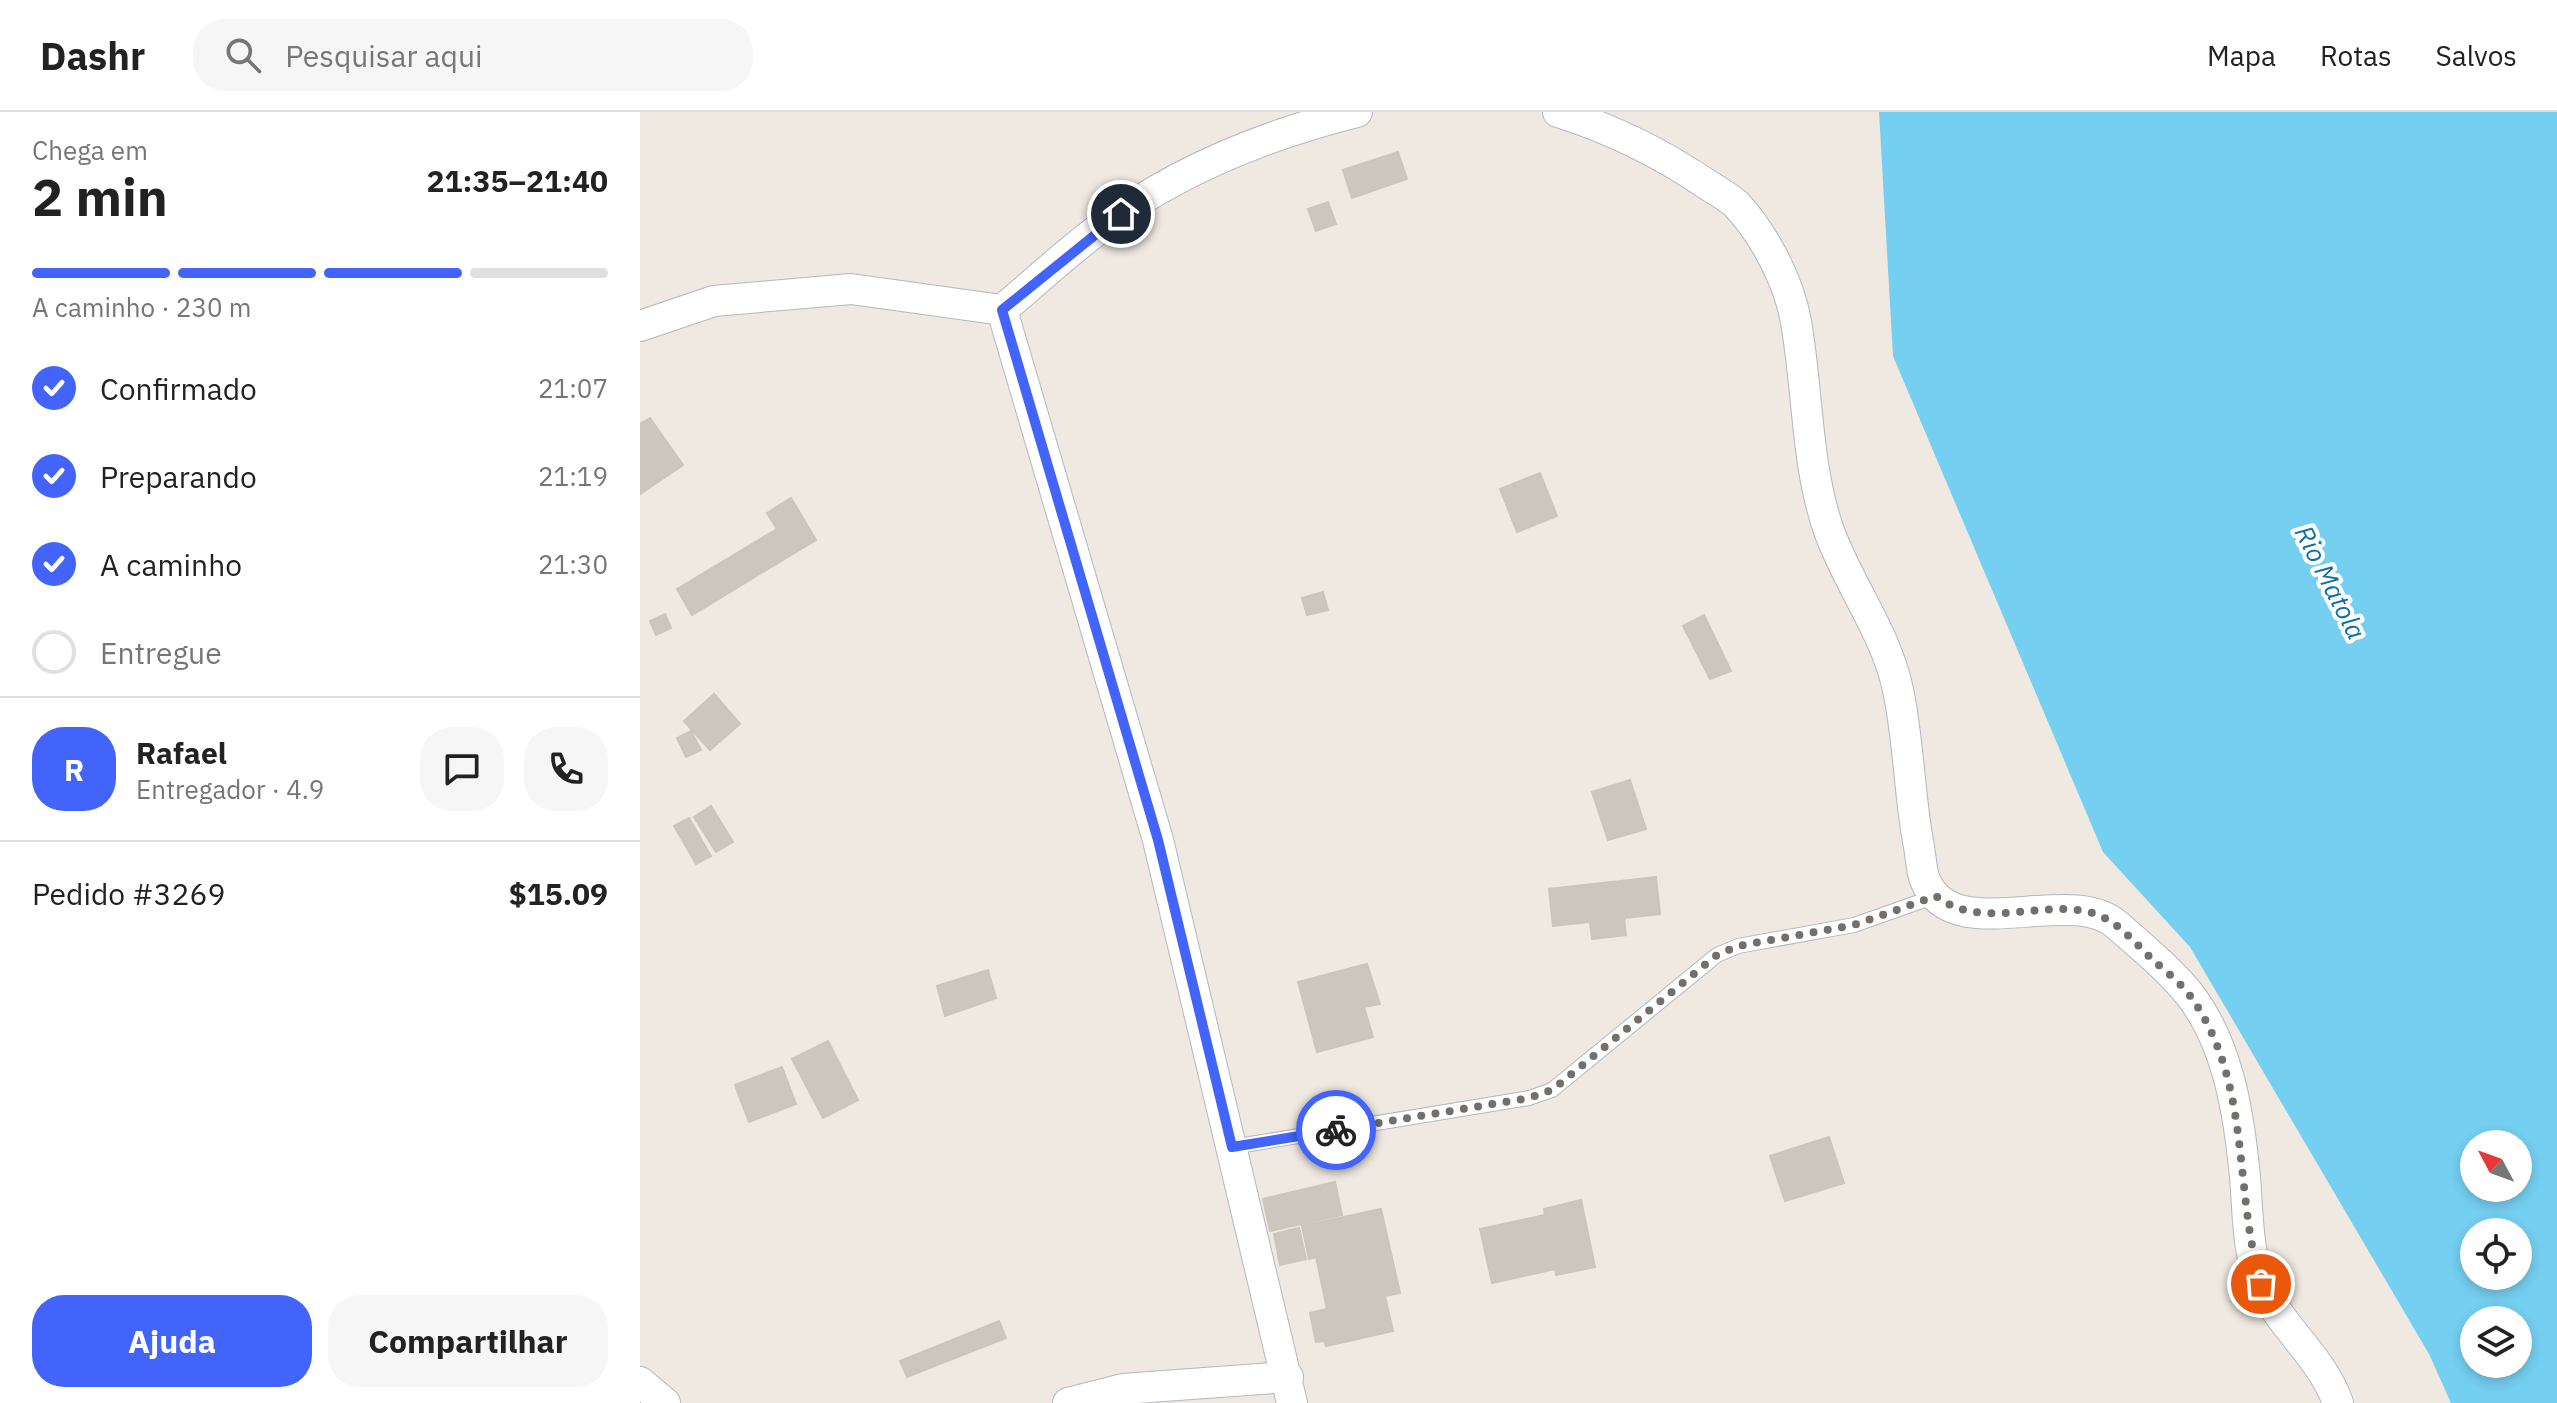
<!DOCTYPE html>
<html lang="pt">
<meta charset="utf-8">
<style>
:root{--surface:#fff;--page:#f6f6f6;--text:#222;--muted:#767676;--line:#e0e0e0;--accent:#4264fb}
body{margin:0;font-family:"IBM Plex Sans",sans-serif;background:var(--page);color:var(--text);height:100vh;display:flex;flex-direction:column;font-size:30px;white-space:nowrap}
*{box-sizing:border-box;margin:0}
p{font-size:26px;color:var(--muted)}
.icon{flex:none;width:44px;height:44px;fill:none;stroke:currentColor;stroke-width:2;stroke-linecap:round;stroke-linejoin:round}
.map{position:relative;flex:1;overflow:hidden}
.side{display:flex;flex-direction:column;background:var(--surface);width:640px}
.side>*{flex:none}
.needle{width:52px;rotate:311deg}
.fabs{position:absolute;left:1820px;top:1018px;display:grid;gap:16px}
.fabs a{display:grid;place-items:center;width:72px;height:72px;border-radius:50%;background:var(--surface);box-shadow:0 4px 12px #0003;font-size:40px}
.pin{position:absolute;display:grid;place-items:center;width:68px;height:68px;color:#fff;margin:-34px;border:4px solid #fff;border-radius:50%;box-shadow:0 2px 8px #0007}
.courier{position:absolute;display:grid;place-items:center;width:80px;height:80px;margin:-40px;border:6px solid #4264fb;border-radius:50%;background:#fff;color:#222;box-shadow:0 2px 10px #0007}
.headline em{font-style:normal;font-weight:700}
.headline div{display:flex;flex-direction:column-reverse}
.headline{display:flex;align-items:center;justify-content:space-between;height:136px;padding:0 32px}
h1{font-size:52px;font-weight:700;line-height:60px}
.bar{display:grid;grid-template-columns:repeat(4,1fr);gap:12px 8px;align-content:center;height:96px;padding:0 32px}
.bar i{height:10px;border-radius:6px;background:var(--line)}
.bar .on{background:var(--accent)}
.bar p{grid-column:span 4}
.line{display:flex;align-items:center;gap:20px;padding:0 32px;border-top:2px solid var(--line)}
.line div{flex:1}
.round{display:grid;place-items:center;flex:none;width:84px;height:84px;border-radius:32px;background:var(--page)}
ol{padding:0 32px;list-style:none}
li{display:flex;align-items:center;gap:24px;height:88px}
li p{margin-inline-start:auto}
li .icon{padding:8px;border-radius:50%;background:var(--accent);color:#fff;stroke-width:4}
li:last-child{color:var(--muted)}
li i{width:44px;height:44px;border:4px solid var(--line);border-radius:50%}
.cta{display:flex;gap:16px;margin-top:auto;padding:16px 32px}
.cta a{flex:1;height:92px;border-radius:32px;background:var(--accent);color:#fff;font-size:32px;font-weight:700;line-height:92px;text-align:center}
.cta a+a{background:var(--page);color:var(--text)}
header{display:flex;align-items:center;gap:48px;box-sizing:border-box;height:112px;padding:0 40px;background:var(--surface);border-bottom:2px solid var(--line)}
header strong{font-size:38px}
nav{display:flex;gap:44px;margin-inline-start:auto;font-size:28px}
.search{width:560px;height:72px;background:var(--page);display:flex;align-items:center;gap:20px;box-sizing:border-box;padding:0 28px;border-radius:32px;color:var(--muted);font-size:30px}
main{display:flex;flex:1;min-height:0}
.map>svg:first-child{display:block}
</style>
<header>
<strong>Dashr</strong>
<div class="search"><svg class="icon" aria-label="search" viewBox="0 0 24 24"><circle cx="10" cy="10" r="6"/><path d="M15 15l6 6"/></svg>Pesquisar aqui</div>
<nav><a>Mapa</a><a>Rotas</a><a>Salvos</a></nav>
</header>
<main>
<section class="side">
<div class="headline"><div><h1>2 min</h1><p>Chega em</p></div><em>21:35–21:40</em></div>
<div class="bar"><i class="on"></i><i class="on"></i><i class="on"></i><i></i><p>A caminho · 230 m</p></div>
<ol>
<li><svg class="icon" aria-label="check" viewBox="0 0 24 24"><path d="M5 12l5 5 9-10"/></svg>Confirmado<p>21:07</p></li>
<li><svg class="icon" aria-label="check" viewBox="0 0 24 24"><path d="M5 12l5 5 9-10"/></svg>Preparando<p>21:19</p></li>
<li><svg class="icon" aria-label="check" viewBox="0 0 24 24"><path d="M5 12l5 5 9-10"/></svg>A caminho<p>21:30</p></li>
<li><i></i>Entregue</li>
</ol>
<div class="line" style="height:144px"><b class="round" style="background:var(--accent);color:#fff">R</b><div><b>Rafael</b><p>Entregador · 4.9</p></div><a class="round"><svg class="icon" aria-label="chat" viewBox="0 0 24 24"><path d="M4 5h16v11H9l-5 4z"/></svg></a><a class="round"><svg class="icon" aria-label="phone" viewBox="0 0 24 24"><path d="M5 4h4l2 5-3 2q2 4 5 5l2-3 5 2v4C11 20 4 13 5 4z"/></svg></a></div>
<div class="line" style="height:104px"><div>Pedido #3269</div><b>$15.09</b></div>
<div class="cta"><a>Ajuda</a><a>Compartilhar</a></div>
</section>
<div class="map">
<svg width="1917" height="1291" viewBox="0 0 1917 1291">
<rect width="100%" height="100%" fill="#efe9e1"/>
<!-- water -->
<path fill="#75cff0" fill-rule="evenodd" d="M1239,0H1917V1291H1811L1789,1242L1550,835L1463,740L1253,244ZM1834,1032H1878V1076H1834ZM1834,1120H1878V1164H1834ZM1834,1208H1878V1252H1834Z"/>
<!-- building -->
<path fill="#cbc7bf" stroke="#cbc5ba" stroke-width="2" d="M758,40L767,67L712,86L703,58Z
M688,90L696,112L676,119L668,97Z
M10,306L43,353L0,382V312Z
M900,361L917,404L877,420L860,377Z
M151,386L176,428L52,503L37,477L137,417L127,401Z
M683,480L688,498L667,503L662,486Z
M25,502L31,516L16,523L10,509Z
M1064,503L1091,559L1070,567L1043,514Z
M74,582L100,612L70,638L44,609Z
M51,619L61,638L46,645L37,626Z
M990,668L1006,717L968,728L952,680Z
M71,694L93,730L76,740L54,705Z
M49,706L71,744L56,752L34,714Z
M1016,765L1020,802L984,806L986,823L952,827L950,810L913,814L909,777Z
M727,852L740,892L724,895L733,925L677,940L658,870Z
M348,858L356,886L305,904L297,874Z
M188,929L218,988L183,1006L152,947Z
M142,955L156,992L109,1010L95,973Z
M1189,1025L1204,1071L1145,1089L1130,1044Z
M695,1070L702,1103L630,1119L623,1087Z
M941,1088L955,1155L916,1163L915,1157L852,1171L840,1117L905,1103L904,1097Z
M741,1097L760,1181L745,1184L753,1219L686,1234L684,1229L676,1230L670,1201L687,1197L676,1145L669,1147L662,1114Z
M659,1116L666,1147L640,1153L634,1122Z
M359,1209L366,1226L267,1265L260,1249Z"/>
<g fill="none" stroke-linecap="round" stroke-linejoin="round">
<defs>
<path id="service" d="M592,1035L889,986L912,978L1077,843L1098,834L1214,813L1296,784"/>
<path id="minor" d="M918,0C972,17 1021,41 1068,73C1077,79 1088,85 1096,92C1124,122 1149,169 1156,210C1168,278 1166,351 1188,416C1207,471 1246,520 1258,578C1269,629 1269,683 1279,735C1281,745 1281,758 1285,768C1313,837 1430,771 1477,813C1501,834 1530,858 1550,883C1589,934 1599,1003 1605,1065C1608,1100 1607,1140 1621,1172C1641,1216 1682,1245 1698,1291
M362,198L518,728L652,1291
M362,198C393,172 423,144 456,119C531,61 625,23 717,0
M0,214L74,189L211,177L362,198
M0,1270L25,1291
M428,1291L483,1277L648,1265"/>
</defs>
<!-- service casing -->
<use href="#service" stroke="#b4b7c1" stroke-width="16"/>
<!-- minor casing -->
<use href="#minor" stroke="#b4b7c1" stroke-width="32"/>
<!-- service -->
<use href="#service" stroke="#fff" stroke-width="14"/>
<!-- minor -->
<use href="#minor" stroke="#fff" stroke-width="30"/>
</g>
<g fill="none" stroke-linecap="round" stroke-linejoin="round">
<!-- done -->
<path stroke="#726f6d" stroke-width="8" stroke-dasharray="0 14.4" d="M696,1018L889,986L912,978L1077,843L1098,834L1214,813L1296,784C1341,819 1398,788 1449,800C1476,807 1492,828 1512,847C1525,859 1541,871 1551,885C1612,971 1593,1076 1621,1172"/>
<!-- route -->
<path stroke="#4264fb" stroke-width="10" d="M481,102L362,198L518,728L592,1035L696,1018"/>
</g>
<g text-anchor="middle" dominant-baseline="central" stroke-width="8" stroke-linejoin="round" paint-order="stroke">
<!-- water labels -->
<g font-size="26" font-style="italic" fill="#0d6fa3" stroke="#fff">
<text transform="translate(1691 470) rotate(63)">Rio Matola</text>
</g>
</g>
</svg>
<div class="fabs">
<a><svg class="needle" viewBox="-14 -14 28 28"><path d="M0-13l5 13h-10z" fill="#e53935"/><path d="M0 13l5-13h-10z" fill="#767676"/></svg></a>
<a><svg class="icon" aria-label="locate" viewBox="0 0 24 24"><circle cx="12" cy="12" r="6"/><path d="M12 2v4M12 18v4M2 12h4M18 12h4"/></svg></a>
<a><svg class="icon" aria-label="layers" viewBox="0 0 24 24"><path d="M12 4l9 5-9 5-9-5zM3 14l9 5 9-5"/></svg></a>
</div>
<div class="pin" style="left:1621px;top:1172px;background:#ea580c"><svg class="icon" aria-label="bag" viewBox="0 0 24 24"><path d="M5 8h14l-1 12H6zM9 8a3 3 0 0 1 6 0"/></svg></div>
<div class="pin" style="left:481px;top:102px;background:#1f2937"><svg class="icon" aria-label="home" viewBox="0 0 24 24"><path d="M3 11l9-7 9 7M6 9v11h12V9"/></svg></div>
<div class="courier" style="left:696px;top:1018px"><svg class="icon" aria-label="bike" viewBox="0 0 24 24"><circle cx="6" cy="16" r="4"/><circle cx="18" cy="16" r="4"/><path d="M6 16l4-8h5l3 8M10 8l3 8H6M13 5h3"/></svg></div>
</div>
</main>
